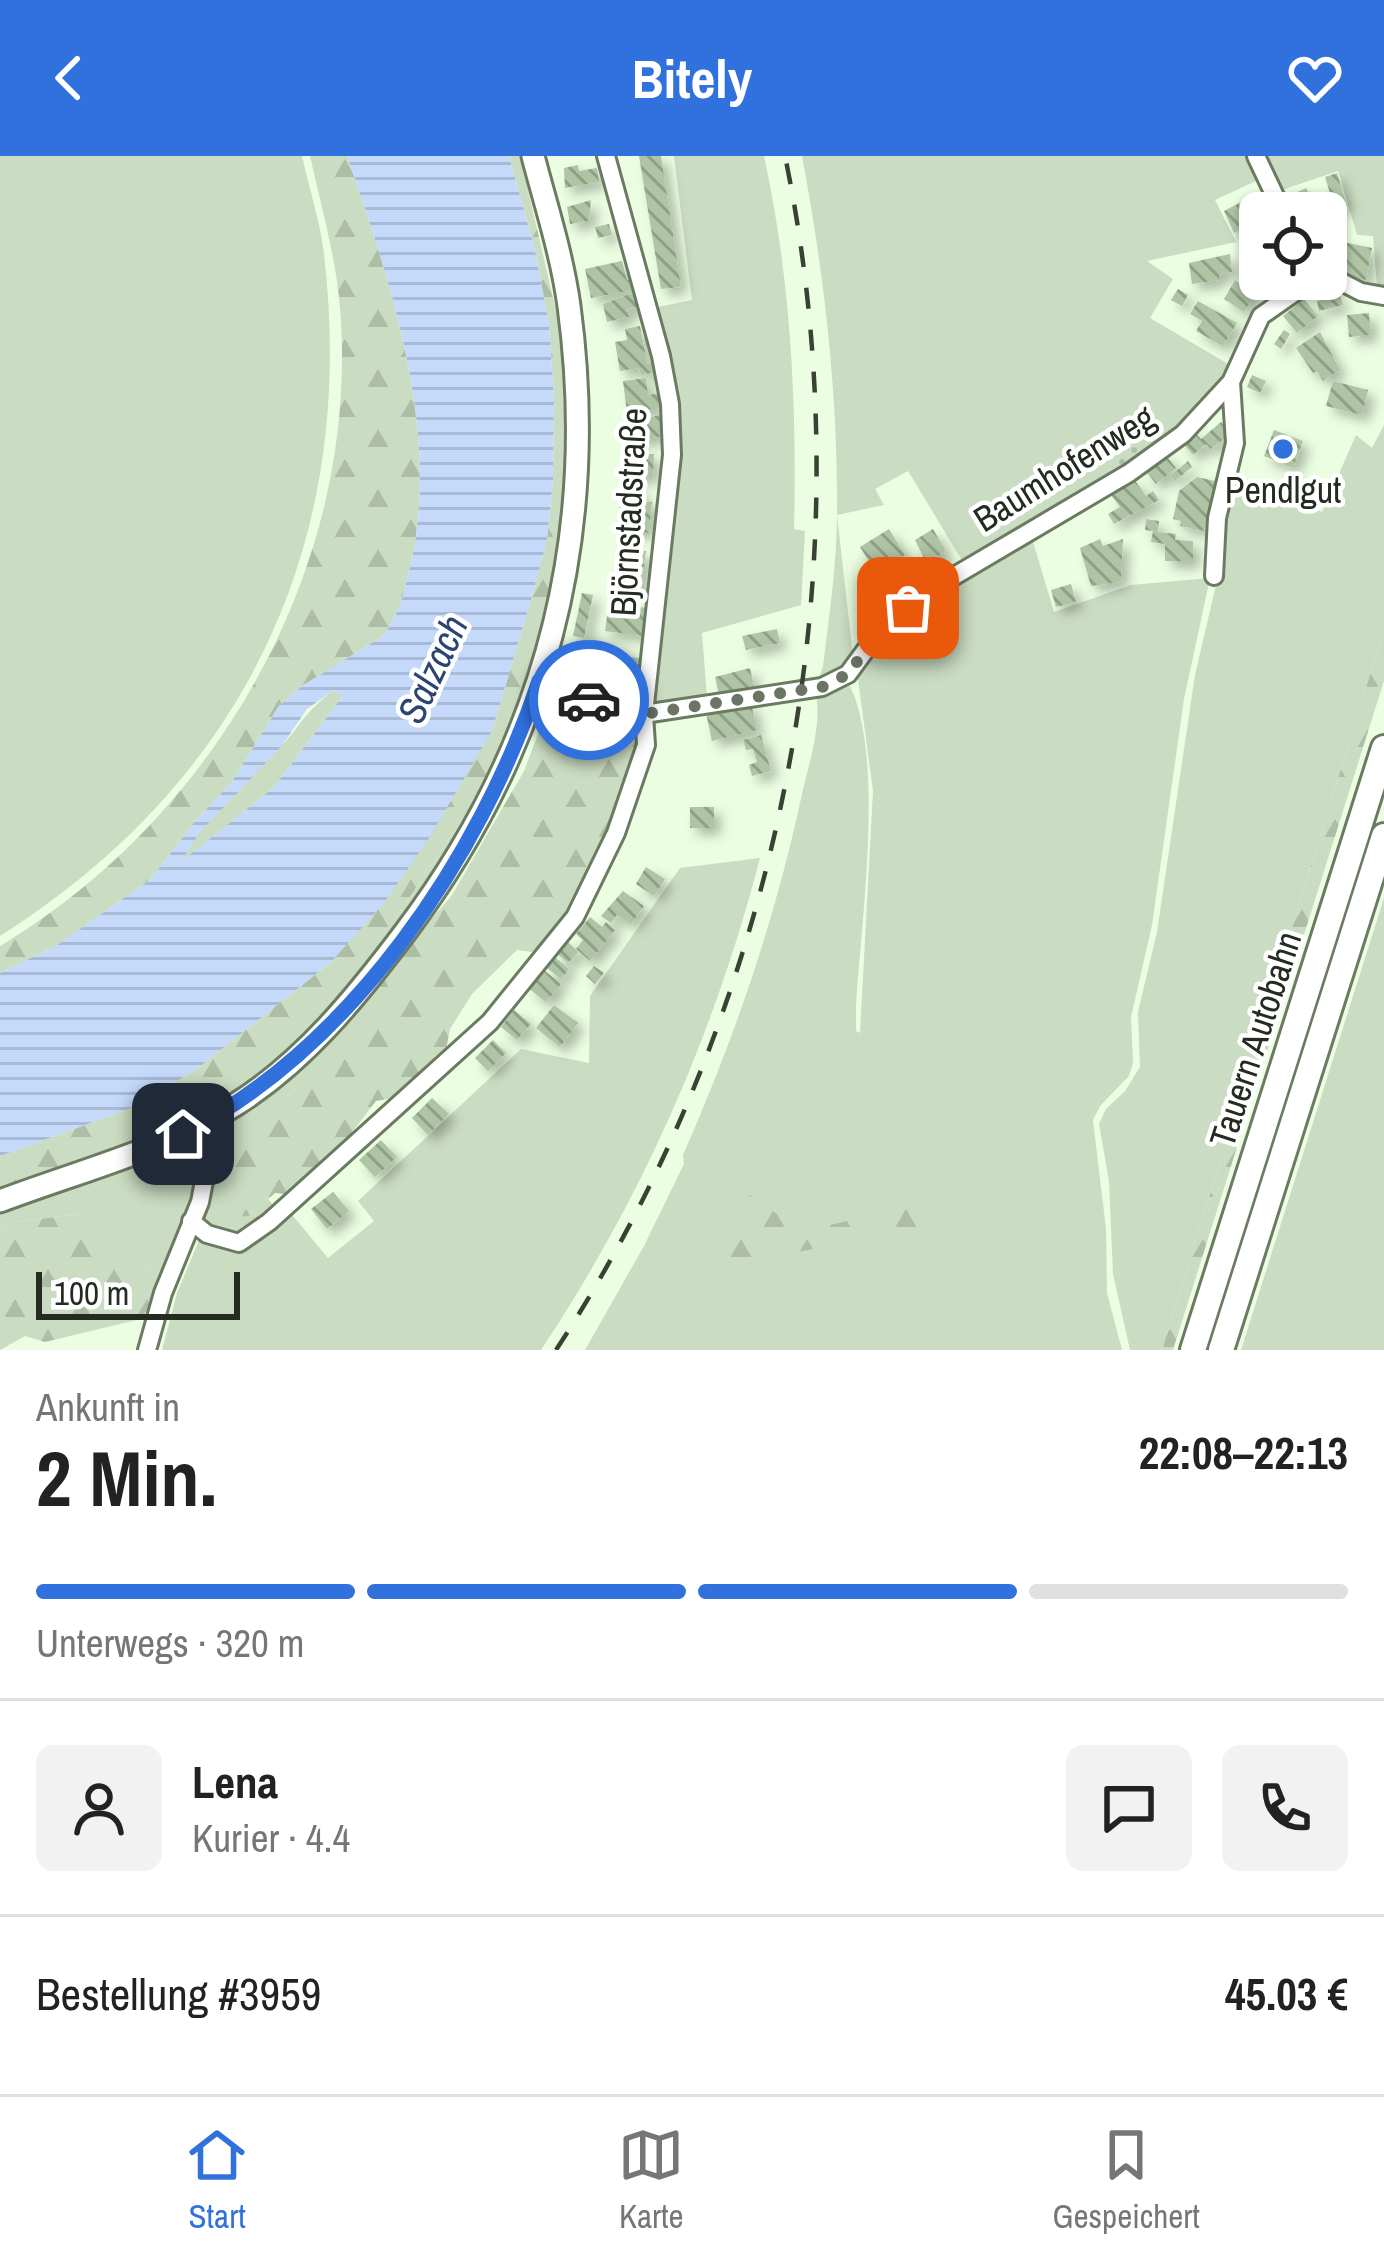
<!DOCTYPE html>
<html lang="de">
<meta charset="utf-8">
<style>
:root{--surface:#fff;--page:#f2f2f2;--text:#222;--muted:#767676;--line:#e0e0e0;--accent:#3171de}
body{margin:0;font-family:"Archivo Narrow",sans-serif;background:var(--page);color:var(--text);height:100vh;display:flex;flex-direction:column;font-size:45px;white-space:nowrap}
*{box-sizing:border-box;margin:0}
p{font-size:39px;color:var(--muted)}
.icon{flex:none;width:66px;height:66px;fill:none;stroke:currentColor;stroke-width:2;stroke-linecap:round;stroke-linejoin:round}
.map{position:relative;height:1194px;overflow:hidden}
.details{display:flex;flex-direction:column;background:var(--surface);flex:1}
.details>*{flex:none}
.controls{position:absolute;left:1239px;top:36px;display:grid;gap:24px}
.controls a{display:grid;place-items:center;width:108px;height:108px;border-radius:18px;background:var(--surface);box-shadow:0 3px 9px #0004;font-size:60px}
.scale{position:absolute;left:36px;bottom:30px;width:204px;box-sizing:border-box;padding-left:12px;border:6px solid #242b20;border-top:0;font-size:33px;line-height:42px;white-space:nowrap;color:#242b20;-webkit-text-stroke:9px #fff;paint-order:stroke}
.pin{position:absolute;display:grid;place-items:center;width:102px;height:102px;color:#fff;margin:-51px;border-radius:24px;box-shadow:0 6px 18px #0006}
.courier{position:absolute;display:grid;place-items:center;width:120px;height:120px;margin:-60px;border:9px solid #3171de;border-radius:50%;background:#fff;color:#222;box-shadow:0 3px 15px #0007}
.head em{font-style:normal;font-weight:700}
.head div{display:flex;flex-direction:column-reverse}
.head{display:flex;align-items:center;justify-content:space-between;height:204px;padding:0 36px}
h1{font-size:78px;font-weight:700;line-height:90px}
.bar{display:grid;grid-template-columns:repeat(4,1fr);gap:18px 12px;align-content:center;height:144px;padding:0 36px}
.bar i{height:15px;border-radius:9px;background:var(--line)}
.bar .active{background:var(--accent)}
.bar p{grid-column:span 4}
.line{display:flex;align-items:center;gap:30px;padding:0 36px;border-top:3px solid var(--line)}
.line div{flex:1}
.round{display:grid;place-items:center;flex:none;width:126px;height:126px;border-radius:18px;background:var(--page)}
header{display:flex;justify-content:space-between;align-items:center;height:156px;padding:0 36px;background:var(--accent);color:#fff;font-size:54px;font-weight:700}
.dock{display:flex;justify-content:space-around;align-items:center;height:168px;border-top:3px solid var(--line);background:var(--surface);font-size:33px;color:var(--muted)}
.dock a{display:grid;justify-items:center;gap:6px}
.dock .active{color:var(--accent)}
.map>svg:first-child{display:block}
</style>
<header><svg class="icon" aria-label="back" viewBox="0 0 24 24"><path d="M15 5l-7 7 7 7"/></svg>Bitely<svg class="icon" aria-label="heart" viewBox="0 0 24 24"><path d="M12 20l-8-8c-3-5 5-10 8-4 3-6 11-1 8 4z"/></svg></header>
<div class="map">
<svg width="1384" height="1194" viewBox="0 0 1384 1194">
<defs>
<pattern id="forest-firs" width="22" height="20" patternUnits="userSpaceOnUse" patternTransform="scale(3)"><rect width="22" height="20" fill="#cadcc1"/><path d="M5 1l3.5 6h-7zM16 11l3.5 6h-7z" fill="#adbda6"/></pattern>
<pattern id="garden-dots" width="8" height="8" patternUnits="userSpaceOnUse" patternTransform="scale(3)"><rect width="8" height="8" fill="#cadcc1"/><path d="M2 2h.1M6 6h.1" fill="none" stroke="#adbda6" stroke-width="1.8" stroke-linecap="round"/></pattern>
<pattern id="water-rules" width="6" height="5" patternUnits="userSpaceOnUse" patternTransform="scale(3)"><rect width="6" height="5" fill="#c5d9fa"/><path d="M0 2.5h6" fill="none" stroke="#a9bad6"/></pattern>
<pattern id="building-back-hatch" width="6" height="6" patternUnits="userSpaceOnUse" patternTransform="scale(3)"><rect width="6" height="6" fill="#aec4a4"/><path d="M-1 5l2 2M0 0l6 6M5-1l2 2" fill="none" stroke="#8d9f85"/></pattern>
<filter id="shadow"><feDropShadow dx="7" dy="7" stdDeviation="6" flood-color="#0004"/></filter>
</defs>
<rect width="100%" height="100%" fill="#ebfee1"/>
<!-- green -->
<path fill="#cadcc1" d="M0,0H302C309,32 320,65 324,98C358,386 245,625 0,780Z
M674,0H764C791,124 797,247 794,373L805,375L801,449L702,477L707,542L653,545L673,238L658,151L692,144Z
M802,0H1248L1258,24L1215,44L1236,86L1147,105L1173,123L1150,162L1230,209L1220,230L1174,278L1162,265L1098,311L1109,326L963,406L908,315L875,333L884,349L837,359L853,500L835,517L818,523L823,511C829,460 837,408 837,356C838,236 824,117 802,0Z
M1265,0H1384V130H1377L1373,80L1357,79L1338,15L1279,35Z
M1384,269V473L1162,1194H1130L1113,1118L1109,1025L1099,968L1106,953L1125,935L1140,911L1138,856L1157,776L1195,519L1216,429L1228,328L1239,332L1243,321L1322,356L1356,279L1372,292Z
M1031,379L1054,456L1131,429L1210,422L1184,543L1152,769L1131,861L1133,907L1129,920L1100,950L1093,964L1106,1073L1107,1137L1122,1194H585L644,1090L684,1008L683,999C735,881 775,764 802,638C809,608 822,568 816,539L850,530C885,602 861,766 856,850V875L860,877L873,635L857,516L912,454Z
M334,534L342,541L273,632L181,707C192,674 250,622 277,595C300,571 304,556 334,534Z
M525,544L453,695L346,840L284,901L246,928L211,950L115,991L141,969L218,929L397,760L465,659Z
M760,702C714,879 642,1042 541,1194H162L177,1137L200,1082L221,1089L289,1055L328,1102L374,1065L358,1045L521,893L589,907L590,840L680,712Z
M1384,742V1194H1241Z
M343,867L342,886L287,941L249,1060L268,1043L275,1051L236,1081L211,1073L202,1062L208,1008L204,993L209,978L275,935Z
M173,994L187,1001L196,1035L163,1119L116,1096L84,1057L16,1066L0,1074V1058Z"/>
<!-- forest -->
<path fill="url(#forest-firs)" d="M310,0H347C391,126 443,282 409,415C404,438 397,466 380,482L302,530L279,550L231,627L196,664L151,723L57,789L0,817V790C217,660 361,408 340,152C336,101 321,50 310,0Z
M509,0H520L559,167L565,240L564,327L558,385L550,442L525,544L465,659L397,760L346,819L218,929L141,969L115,991L0,1036V1000L137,950L198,912L331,806L492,575L533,437L547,383L553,325L554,240L549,169L535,94Z
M1384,473V525L1173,1194H1162Z
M552,541L634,566C653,624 571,747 540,797L517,794L472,838L450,873L445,899L400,941L376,945L336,997L285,1038L275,1037L249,1060L234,1061L222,1037L233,1010L287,941L341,886L343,867L452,739L524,615Z
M751,1038L800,1076L941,1043L948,1065L764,1103L709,1101Z
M85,1057L116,1096L163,1119L154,1144L141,1163L45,1186L25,1180L0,1194V1074L16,1066Z"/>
<!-- garden -->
<path fill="url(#garden-dots)" d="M1163,264L1174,278L1109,326L1098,311Z"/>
<!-- water -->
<path fill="url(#water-rules)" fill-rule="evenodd" d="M347,0H509L535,94L549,169L554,240L553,325L547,384L533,437L492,575L429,682L384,747L331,806L198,912L137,950L0,1000V817L57,789L151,723L196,664L231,627L279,550L302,530L380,482C397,466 404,438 409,415C443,282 391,126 347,0ZM334,534L342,541L273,632L181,706L199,677L281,591L307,553Z"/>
<!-- building -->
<path fill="url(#building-back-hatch)" filter="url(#shadow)" d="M639,0H661L681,131L661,133Z
M578,9L579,15L597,12L599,26L565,32L564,12Z
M1337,17L1347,49L1335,53L1325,21Z
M1306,32L1314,47L1307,50L1311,57H1287L1280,44Z
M1247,43L1258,65L1234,77L1224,55Z
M591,44L589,65L570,68L567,51Z
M609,68L612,79L598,82L595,71Z
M1343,86L1372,92L1366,124L1337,119Z
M1230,98L1232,116L1219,118V124L1192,128L1189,107Z
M622,105L627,124L637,122L640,133L591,142L585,113Z
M1250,108L1259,120L1249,127L1241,115Z
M1273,123H1297L1281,135Z
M1235,124L1256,137L1244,156L1224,143Z
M1178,133L1188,139L1182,150L1171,144Z
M637,135L641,150L627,153L629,161L607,166L603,148Z
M1340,138L1343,149L1319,155L1317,145Z
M1304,143L1318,160L1297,177L1283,160Z
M1198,145L1237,167L1223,190L1196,175L1202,165L1190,158Z
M1369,157L1371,179L1349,181L1347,159Z
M640,170L647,207L654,206L656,216L641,219L639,212L620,215L615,186L627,184L625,173Z
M1284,174L1290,178L1281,193L1274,188Z
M1320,176L1340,214L1323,225L1317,215L1313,217L1296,192Z
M1252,219L1266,225L1260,237L1247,231Z
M646,222L648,239L659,237L661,252L627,257L623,225Z
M1333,225L1368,234L1362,259L1326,250Z
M660,259L663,280L626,286L624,266Z
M1221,266L1231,277L1211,293L1206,288L1193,299L1181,285L1193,274L1201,283Z
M1274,274L1303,285L1293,312L1264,300Z
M629,297L654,298L653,321L628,320Z
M1164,297L1176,312L1156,328L1144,313Z
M1188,305L1192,311L1175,325L1170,320Z
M1197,321L1215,325L1204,375L1180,370L1181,365L1173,363L1179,335Z
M1134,323L1146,340L1153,335L1159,344L1114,368L1108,358L1120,351L1111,339Z
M620,331L642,333L641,345L652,346L649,377L621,374Z
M1146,363L1159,365L1158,376L1176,378L1175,384L1193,385V406L1165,405V388L1151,386L1153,375L1145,374Z
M889,373L905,399L876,416L860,391Z
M933,373L946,395L935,402L939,409L930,414L915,384Z
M1100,383L1103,390L1123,383L1121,426L1091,430L1080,392Z
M634,394L646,395L640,435L614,433L618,398L634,400Z
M1071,428L1076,446L1056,451L1051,434Z
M888,433L895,444L884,451L877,440Z
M582,437L593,439L584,482L573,480Z
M870,438L880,454L871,460L861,444Z
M609,447L647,452L643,480L605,475Z
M777,473L780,487L746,494L742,480Z
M607,495L627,497L626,516L605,514Z
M632,501L644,503L642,518L630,516Z
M750,512L755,535L720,543L715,521Z
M751,547L757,574L712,585L706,557Z
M761,579L771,615L752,620L749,609L757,606L753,593L746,594L743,584Z
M690,651H714V672H690Z
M646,711L665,723L654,740L636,728Z
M623,735L644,750L631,768L617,759L611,767L601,760Z
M590,761L602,771L606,766L615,774L590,805L576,793L583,784L576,778Z
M566,784L578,796L568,807L555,796Z
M556,802L569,813L561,823L547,812Z
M594,810L604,817L595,828L586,820Z
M544,814L561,828L546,846L528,832Z
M554,849L578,867L560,891L536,872Z
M514,854L531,868L517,884L501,871Z
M493,884L506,897L488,915L475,902Z
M432,942L449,958L428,979L412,962Z
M381,984L397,1001L375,1021L359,1004Z
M333,1036L349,1055L327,1073L311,1053Z"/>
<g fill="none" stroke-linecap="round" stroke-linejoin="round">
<defs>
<path id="minor" d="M1256,0L1283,57
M1326,118L1361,136L1384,140
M1214,420L1217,362L1235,287L1231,226
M540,525L600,548L644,558L822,531L848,518L873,484L929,435L1129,317L1183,278L1231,226L1261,160L1314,123
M191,1065L207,1078L239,1087L269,1066L490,866L575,761L616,677L646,589L644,558L672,299L670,248L661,200L606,0
M147,1194L163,1137L200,1046L205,1020L183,978"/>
<path id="major" d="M0,1045C79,1015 164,994 235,949C305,905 357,840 406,775C545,590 600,380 569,150C562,99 546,50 533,0"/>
<path id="highway" d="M1193,1194L1384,592
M1221,1194L1384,680"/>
</defs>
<!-- minor casing -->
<use href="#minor" stroke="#6a7b62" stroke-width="22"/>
<!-- major casing -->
<use href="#major" stroke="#6a7b62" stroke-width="27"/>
<!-- highway casing -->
<use href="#highway" stroke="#6a7b62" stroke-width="30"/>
<!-- minor -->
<use href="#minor" stroke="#fff" stroke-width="16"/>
<!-- major -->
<use href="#major" stroke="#fff" stroke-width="21"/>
<!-- highway -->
<use href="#highway" stroke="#fff" stroke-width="24"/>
<!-- rail -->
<path stroke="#384134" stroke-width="4.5" stroke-dasharray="21 21" stroke-linecap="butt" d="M556,1194C783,847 869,406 785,0"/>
</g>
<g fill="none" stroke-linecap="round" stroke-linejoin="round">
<!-- done -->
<path stroke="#6a7564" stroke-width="12" stroke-dasharray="0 21.6" d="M589,544L644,558L822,531L848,518L873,484L908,452"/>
<!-- route -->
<path stroke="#3171de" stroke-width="15" d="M183,978C352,891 480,702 539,525L589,544"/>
</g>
<!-- markers -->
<circle fill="#3171de" stroke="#fff" stroke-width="4.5" cx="1283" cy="293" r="12"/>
<g text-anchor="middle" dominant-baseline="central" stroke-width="9" stroke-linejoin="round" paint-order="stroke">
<!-- street labels -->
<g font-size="36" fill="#242b20" stroke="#fff">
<text transform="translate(1064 312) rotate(-32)">Baumhofenweg</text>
<text transform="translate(628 356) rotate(-87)">Björnstadstraße</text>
<text transform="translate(1255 883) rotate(-72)">Tauern Autobahn</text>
</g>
<!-- poi labels -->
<g font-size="36" fill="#242b20" stroke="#fff">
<text x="1283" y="334">Pendlgut</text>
</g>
<!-- water labels -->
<g font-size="39" font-style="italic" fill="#2b4470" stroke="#fff">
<text transform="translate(432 513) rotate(-65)">Salzach</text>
</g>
</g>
</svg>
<div class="controls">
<a><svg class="icon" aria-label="locate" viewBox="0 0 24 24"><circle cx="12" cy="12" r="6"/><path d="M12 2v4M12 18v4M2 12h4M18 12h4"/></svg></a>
</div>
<div class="scale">100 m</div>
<div class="pin" style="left:908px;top:452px;background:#ea580c"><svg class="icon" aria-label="bag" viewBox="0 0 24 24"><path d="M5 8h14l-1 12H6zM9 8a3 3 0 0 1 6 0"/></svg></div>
<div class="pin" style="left:183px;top:978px;background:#1f2937"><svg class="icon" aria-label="home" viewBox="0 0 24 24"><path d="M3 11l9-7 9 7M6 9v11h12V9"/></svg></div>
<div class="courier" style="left:589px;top:544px"><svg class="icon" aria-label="car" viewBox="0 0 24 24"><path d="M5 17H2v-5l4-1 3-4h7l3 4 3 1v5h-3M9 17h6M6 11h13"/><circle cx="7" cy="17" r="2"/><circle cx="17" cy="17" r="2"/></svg></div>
</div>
<section class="details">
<div class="head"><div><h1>2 Min.</h1><p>Ankunft in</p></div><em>22:08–22:13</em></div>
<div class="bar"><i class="active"></i><i class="active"></i><i class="active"></i><i></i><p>Unterwegs · 320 m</p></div>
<div class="line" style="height:216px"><a class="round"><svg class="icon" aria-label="person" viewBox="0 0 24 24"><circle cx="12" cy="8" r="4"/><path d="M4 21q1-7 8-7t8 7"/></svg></a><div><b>Lena</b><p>Kurier · 4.4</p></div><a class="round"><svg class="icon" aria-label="chat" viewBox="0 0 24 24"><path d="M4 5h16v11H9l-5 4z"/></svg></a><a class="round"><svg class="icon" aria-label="phone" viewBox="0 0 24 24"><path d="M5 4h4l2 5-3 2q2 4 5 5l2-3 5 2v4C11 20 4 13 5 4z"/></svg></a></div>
<div class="line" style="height:156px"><div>Bestellung #3959</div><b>45.03 €</b></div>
</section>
<nav class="dock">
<a class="active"><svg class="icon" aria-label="home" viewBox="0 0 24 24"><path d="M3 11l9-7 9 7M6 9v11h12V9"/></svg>Start</a>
<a><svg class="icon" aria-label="map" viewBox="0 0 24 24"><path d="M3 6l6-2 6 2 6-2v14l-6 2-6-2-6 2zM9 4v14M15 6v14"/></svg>Karte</a>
<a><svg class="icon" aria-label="saved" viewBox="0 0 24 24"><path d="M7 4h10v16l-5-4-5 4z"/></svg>Gespeichert</a>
</nav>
